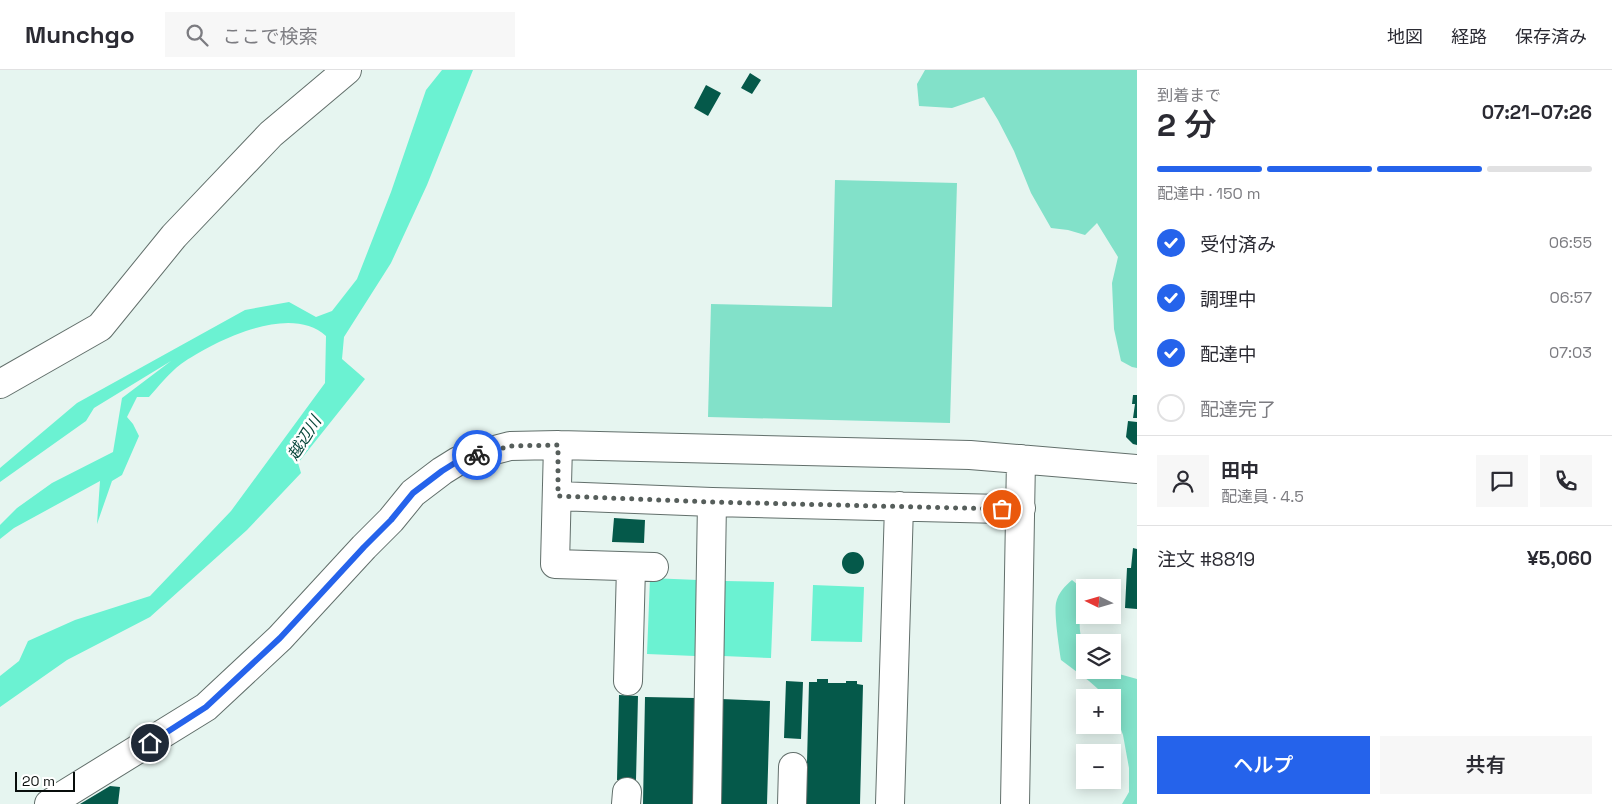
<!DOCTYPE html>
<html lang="ja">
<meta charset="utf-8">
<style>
:root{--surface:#fff;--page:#f7f7f7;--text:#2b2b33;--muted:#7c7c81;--line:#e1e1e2;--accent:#2563eb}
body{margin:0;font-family:"Space Grotesk","Noto Sans JP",sans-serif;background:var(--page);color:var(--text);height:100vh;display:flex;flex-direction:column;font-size:19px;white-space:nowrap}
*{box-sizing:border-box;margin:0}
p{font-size:16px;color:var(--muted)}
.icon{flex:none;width:28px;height:28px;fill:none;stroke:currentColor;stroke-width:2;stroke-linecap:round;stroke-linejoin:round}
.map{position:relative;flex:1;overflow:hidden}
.details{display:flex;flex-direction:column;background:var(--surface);width:475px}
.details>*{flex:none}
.needle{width:32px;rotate:275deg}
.controls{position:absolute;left:1076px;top:509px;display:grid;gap:10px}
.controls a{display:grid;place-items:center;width:45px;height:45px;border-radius:0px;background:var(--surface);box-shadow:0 2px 12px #0003;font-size:25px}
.scale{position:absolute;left:15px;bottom:12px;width:60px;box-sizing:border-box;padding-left:5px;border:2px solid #080d0b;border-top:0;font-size:14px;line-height:18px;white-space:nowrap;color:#080d0b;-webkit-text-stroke:4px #fff;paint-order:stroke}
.pin{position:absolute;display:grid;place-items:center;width:42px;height:42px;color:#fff;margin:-21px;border:2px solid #fff;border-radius:50%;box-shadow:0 1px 5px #0007}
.courier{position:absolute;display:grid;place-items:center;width:50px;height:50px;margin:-25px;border:4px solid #2563eb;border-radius:50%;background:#fff;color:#222;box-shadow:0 1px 6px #0007}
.overview em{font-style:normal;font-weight:600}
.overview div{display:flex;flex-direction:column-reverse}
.overview{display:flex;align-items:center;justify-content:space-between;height:85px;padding:0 20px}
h1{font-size:32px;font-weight:600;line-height:38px}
.bar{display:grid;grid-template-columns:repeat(4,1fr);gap:8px 5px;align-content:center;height:60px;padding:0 20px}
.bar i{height:6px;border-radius:4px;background:var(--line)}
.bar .selected{background:var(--accent)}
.bar p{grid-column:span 4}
.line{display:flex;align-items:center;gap:12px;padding:0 20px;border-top:1px solid var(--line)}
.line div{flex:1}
.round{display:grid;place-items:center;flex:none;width:52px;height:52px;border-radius:0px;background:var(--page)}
ol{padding:0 20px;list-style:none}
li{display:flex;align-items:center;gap:15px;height:55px}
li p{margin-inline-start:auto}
li .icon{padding:5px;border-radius:50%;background:var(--accent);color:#fff;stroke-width:4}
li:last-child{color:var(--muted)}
li i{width:28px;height:28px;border:2px solid var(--line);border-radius:50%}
.primary-button{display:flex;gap:10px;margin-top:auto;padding:10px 20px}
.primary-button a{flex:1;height:58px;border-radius:0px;background:var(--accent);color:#fff;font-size:20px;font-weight:600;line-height:58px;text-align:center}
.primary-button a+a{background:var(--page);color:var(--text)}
header{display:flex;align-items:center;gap:30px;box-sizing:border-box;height:70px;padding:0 25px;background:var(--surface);border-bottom:1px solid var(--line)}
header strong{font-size:24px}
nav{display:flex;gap:28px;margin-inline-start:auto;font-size:18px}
.search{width:350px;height:45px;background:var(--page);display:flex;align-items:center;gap:12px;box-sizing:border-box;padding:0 18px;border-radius:0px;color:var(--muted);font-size:19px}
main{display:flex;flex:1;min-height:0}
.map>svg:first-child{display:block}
</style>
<header>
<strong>Munchgo</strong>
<div class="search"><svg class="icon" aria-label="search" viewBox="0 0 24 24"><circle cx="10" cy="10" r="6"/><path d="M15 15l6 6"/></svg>ここで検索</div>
<nav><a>地図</a><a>経路</a><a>保存済み</a></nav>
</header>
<main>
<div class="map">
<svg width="1137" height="734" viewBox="0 0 1137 734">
<rect width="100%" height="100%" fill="#e6f5f0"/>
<!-- green -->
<path fill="#82e1c9" d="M925,0H1137V298L1132,297L1121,291L1114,259L1112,213L1118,187L1097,153L1085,165L1068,160L1051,158L1031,123L1014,81L998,50L984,27L952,38L919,36L917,14Z
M835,110L957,113L950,353L708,347L711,234L832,237Z
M1072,510L1083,519C1082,532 1075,564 1085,574V600L1113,599L1119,604L1137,609V734H1122L1129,722V698L1123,665L1113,638L1112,628L1107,627L1089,611L1061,590C1059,577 1054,544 1056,533C1058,523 1065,516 1072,510Z"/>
<!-- water -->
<path fill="#6bf2d2" d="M442,0H473L427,115L391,193L344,267L342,289L365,309L298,393L301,403L247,460L150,547L67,590L0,637V606L19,591L28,571L75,550L150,526L231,441L325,313L326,266C290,233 214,271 181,294C169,303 159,316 149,327H137L127,347L133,354L139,366L122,405L112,411L97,454L100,411L14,458L0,469V455L17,438L52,413L113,382L122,328L171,291L94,338L86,351L0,412V398L77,333L245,240L289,232L316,247L332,241L357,209L391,122L426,20Z
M650,508L698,510L695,586L647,584Z
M725,511L774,512L771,588L723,586Z
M813,515L864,517L862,572L811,571Z"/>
<!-- building -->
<path fill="#05594a" d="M750,3L761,10L752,24L741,18Z
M706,15L721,23L708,46L694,38Z
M1133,325H1137V348H1133L1135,334H1132Z
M1128,351L1137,352V375L1133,374L1126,367Z
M614,448L645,450L644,473L612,472Z
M1133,478L1137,479V539L1125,538L1127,498H1131Z
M842 493a11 11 0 1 1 22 0a11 11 0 1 1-22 0Z
M817,609H828V613H846V611H857V614L863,615L860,734H806L809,612H817Z
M786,611L803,612L801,669L784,668Z
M619,625L638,626L636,710H617Z
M645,627L695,628L693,734H643Z
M721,629L770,631L767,734H718Z
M110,716L120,717L118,734H80Z"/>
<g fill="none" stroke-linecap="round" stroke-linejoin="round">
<defs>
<path id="minor" d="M0,314L100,257L174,166L271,64L347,0
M558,375L555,494L654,497
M558,426L712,432L1002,439L1021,438
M628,611L631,497
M49,734L206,637L280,568L364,477L391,450L413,423L442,401L458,391L483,383L510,376L558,375L970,385L1137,399
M626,734L627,722
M707,734L712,432
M792,734L793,697
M890,734L899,436
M1015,734L1021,389"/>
</defs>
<!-- minor casing -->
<use href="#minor" stroke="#626f6b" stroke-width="30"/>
<!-- minor -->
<use href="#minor" stroke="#fff" stroke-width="28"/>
</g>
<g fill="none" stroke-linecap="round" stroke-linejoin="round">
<!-- done -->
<path stroke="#565e5b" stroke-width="5" stroke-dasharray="0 9" d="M477,385L510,376L558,375V426L712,432L1002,439"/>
<!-- route -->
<path stroke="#2563eb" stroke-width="6" d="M150,673L206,637L280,568L364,477L391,450L413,423L442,401L458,391L477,385"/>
</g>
<g text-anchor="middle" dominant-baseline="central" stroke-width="5" stroke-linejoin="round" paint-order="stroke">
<!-- water labels -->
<g font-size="16" font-style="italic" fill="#08463a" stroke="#fff">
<text transform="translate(304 368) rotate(-58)">越辺川</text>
</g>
</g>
</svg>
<div class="controls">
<a><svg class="needle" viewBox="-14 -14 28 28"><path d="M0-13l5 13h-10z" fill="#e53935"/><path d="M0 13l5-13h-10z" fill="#7c7c81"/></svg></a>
<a><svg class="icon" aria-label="layers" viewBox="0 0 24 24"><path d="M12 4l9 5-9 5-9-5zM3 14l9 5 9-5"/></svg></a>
<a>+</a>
<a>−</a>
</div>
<div class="scale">20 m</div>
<div class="pin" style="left:1002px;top:439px;background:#ea580c"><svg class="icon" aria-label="bag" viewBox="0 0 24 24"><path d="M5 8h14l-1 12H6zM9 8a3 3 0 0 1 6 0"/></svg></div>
<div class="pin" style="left:150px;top:673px;background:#1f2937"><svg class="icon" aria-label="home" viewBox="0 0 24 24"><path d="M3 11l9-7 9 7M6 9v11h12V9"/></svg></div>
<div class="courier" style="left:477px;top:385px"><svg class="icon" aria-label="bike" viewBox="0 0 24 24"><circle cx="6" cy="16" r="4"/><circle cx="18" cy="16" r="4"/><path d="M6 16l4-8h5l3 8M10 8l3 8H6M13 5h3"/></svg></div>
</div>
<section class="details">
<div class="overview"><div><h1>2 分</h1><p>到着まで</p></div><em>07:21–07:26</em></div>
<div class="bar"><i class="selected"></i><i class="selected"></i><i class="selected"></i><i></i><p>配達中 · 150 m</p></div>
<ol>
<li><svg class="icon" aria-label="check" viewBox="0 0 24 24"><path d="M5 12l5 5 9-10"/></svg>受付済み<p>06:55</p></li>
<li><svg class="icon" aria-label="check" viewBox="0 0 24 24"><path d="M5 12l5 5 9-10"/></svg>調理中<p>06:57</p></li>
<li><svg class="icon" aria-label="check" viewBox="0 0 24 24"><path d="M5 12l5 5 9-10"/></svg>配達中<p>07:03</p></li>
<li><i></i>配達完了</li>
</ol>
<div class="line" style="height:90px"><a class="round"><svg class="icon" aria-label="person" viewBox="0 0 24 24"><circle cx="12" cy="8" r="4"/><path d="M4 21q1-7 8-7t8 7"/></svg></a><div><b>田中</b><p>配達員 · 4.5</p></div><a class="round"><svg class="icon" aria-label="chat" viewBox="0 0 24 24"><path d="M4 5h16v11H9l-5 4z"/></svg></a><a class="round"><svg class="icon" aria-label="phone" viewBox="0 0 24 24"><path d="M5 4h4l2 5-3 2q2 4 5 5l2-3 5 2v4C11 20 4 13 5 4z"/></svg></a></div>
<div class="line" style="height:65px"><div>注文 #8819</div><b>¥5,060</b></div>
<div class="primary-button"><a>ヘルプ</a><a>共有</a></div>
</section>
</main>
